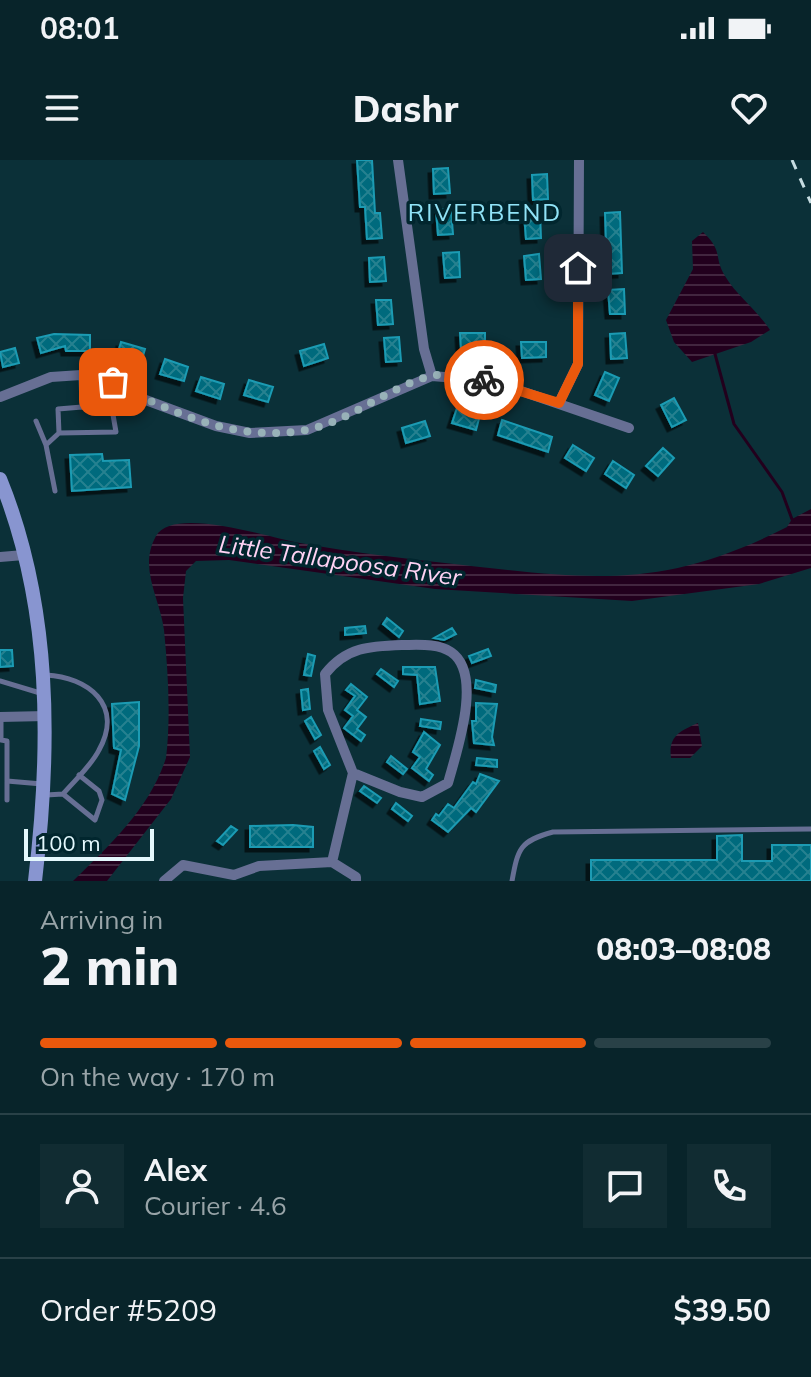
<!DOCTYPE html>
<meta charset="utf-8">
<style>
:root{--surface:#08242a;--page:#112c32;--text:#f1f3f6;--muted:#98a4a8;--line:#294147;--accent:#ea580c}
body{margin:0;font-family:Mulish,sans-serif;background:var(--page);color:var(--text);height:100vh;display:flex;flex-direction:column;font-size:30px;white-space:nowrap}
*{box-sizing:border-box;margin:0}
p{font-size:26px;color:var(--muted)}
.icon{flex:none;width:44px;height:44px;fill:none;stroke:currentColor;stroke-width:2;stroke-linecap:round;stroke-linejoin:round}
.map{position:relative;height:721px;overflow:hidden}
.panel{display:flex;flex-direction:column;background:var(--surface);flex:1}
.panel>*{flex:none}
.scale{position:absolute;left:24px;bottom:20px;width:130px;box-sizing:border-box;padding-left:8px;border:4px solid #e4f8fd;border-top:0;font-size:22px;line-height:28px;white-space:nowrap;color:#e4f8fd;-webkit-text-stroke:6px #01262e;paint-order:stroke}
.pin{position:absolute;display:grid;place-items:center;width:68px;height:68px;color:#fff;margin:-34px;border-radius:16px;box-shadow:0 4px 12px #0006}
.courier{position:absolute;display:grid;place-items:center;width:80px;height:80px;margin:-40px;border:6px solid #ea580c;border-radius:50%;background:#fff;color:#222;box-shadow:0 2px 10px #0007}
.headline em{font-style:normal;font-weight:800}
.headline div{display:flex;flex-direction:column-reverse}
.headline{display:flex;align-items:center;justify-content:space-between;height:136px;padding:0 40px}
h1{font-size:52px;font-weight:800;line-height:60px}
.bar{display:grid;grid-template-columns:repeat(4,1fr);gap:12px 8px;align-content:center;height:96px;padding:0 40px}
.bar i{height:10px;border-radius:6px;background:var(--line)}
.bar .on{background:var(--accent)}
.bar p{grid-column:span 4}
.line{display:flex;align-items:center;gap:20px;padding:0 40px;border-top:2px solid var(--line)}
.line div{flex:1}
.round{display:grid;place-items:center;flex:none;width:84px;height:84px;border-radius:0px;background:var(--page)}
.status{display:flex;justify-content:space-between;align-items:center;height:56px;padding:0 40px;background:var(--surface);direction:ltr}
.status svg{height:22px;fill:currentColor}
header{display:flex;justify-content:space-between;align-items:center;height:104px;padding:0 40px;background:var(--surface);font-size:36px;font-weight:800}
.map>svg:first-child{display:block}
</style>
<div class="status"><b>08:01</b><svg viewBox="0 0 49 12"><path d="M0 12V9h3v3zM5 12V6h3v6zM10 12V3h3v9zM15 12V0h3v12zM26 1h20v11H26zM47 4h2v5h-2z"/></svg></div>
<header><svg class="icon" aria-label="menu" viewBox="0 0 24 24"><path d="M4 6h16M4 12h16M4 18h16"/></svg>Dashr<svg class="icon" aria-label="heart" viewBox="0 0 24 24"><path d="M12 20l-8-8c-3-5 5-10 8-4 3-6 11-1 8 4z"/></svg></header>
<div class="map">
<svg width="811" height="721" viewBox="0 0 811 721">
<defs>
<pattern id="water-rules" width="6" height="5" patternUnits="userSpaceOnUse" patternTransform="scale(2)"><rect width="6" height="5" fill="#22001d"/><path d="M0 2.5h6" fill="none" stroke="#42263f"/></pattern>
<pattern id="building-cross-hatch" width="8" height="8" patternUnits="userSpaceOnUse" patternTransform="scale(2)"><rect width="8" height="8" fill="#006b7d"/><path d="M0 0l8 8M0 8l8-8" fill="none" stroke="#258190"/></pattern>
<filter id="shadow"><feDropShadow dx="-4.5" dy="4.5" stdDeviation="0" flood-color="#0009"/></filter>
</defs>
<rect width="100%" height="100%" fill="#0b3038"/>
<!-- water -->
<path fill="url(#water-rules)" d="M703,72C724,92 713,96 725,116C737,136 757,150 770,170L751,182L692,202L674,182L666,160L693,109L692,81Z
M811,349V408L759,424L632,441L435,429L229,400L196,401L186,411L183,438L190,597L171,639L107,721H73C110,685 150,648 166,598C171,557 168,511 164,470C160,438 138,408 156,376C173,345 270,378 300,383C354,393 409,399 463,405C594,420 665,429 787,367L792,359Z
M698,563L702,586L690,598H671C668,576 680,571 698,563Z"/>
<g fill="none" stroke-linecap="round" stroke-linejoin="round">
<!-- stream -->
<path stroke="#22001d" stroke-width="3" d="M715,194L734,264L782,332L793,362"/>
</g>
<!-- building -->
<path fill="url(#building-cross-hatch)" stroke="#1b9bb3" stroke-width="2" filter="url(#shadow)" d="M357,0H372L375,53H380L382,78L367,79L365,47H360Z
M448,8L450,33L434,34L433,9Z
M547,14L548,39L533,40L532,15Z
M451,49L453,74L438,75L436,50Z
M620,52L622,113L607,114L605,53Z
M540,53L541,78L526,79L524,54Z
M459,92L460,117L445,118L443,93Z
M539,94L541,119L526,120L524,96Z
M384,97L386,121L370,122L369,98Z
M624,129L625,154H610L608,130Z
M376,140H391L393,164L378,165Z
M460,173H485V188L461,189Z
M625,173L627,198L611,199L610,174Z
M54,174L90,175V191H66L65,186L41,193L37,178Z
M399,177L401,201L386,202L384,178Z
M121,182L145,189L141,203L117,196Z
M521,182H546V197L522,198Z
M324,184L328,198L304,206L300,191Z
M15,188L19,203L3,207L0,192Z
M165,199L188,207L184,221L160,214Z
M605,212L619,218L609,241L595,235Z
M201,217L224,224L220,239L196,231Z
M249,220L273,227L268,242L244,235Z
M674,238L686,260L672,267L661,245Z
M457,248L480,255L476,270L452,263Z
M502,260L552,277L548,292L498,275Z
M425,261L430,276L406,283L402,268Z
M573,285L594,298L586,311L565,298Z
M663,288L674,298L658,316L646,306Z
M102,294L103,301L129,300L131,327L72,331L70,295Z
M613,301L634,315L626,328L605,314Z
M387,458L403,471L399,477L383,464Z
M365,466L366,473L345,475V468Z
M452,468L456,474L444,480L434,478Z
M488,489L491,496L472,503L469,496Z
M0,490H12L13,506L0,507Z
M308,494L315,496L311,516L304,515Z
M403,507H435L440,541L420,544L417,515L403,514Z
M381,509L398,521L394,527L377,514Z
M476,520L496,525L495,532L475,528Z
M351,524L367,537L357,550L366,557L357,569L365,575L361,581L344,568L353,556L345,550L355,536L346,530Z
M308,529L310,549L303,550L301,530Z
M139,542V586L125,640L112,634L121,590L114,588L112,544Z
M476,543L497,544L492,577L494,585L474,583L472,561H476Z
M311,557L321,575L315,579L305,561Z
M421,559L441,562L440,569L420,566Z
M424,572L440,585L426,609L433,615L429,621L412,608L420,597L413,592Z
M320,587L330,605L324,609L314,591Z
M391,596L407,609L403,614L387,602Z
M477,598L497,600V607L476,605Z
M480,614L499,621L476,652L471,648L448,672L432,660L436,654L439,656L448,644L454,648L473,622L476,624Z
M364,626L381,638L377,643L360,631Z
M396,643L412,656L408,661L392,649Z
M293,665L313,667V687H250V666Z
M231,666L237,670L223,685L217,681Z
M742,675V701H772V685H811V721H591V700H717V676Z"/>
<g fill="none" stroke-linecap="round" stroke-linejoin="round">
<!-- service -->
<path stroke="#676f94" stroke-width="5" d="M81,216L82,247L58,249L59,273L116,272L112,249L82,247
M36,261L46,285L55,331
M46,285L59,273
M0,521L40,533
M1,558V580L7,581V640
M7,621L42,624
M63,634L95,660L102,640L99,631L79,615
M46,635L63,634C75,620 91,606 99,590C124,545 88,517 46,515
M512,721C518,688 520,681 553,672L811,669"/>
<!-- minor -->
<path stroke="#676f94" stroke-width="10" d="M398,0L424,189L432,216
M0,237L51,217L81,215L113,222L143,239L216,266L250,273L307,270L432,216L492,221L629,268
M559,243L578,204L579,0
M0,397L24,395
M402,485C418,485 438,483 451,492C484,514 456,593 448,623L422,637L400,632L353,613L328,550L325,514C346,487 370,486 402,485Z
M0,557L46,556
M332,702L353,613
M234,715L259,706L332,702L356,717V721
M164,721L183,705L234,715"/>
<!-- secondary -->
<path stroke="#8895d0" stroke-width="14" d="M0,319C52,446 51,587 35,721"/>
<!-- rail -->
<path stroke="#c6dce1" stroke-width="3" stroke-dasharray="10 10" stroke-linecap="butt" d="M792,0L811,43"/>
</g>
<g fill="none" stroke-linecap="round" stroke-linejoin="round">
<!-- done -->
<path stroke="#98b2b8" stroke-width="8" stroke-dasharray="0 14.4" d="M113,222C171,253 238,283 306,270C349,262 387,228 430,216C445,212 468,219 484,220"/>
<!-- route -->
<path stroke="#ea580c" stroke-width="10" d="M484,220L559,243L578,204V108"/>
</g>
<g text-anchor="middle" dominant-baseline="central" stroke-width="7" stroke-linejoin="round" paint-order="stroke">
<!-- neighbourhood labels -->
<g font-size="24" letter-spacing="2" fill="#90e3f7" stroke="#01262e">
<text x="485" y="52">RIVERBEND</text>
</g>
<!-- water labels -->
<g font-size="24" font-style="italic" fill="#ffd3f4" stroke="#01262e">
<text transform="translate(340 400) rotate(8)">Little Tallapoosa River</text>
</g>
</g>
</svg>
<div class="scale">100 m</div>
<div class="pin" style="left:113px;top:222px;background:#ea580c"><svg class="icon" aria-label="bag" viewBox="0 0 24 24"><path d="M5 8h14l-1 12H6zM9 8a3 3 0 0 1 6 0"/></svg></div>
<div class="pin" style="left:578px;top:108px;background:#1f2937"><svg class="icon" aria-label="home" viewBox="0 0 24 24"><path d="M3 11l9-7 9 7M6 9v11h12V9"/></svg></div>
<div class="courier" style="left:484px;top:220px"><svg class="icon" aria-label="bike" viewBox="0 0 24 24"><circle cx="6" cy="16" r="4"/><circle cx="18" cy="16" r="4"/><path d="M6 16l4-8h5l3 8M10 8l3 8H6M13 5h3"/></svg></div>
</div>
<section class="panel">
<div class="headline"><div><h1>2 min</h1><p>Arriving in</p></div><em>08:03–08:08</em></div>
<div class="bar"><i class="on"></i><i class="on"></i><i class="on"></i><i></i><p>On the way · 170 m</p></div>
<div class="line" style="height:144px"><a class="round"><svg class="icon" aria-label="person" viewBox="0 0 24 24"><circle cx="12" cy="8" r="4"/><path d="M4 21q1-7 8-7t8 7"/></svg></a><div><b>Alex</b><p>Courier · 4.6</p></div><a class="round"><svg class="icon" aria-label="chat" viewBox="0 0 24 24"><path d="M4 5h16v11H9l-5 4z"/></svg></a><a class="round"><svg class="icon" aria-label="phone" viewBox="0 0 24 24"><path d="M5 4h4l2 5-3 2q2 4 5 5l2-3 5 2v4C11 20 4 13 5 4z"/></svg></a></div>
<div class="line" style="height:104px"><div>Order #5209</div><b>$39.50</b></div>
</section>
